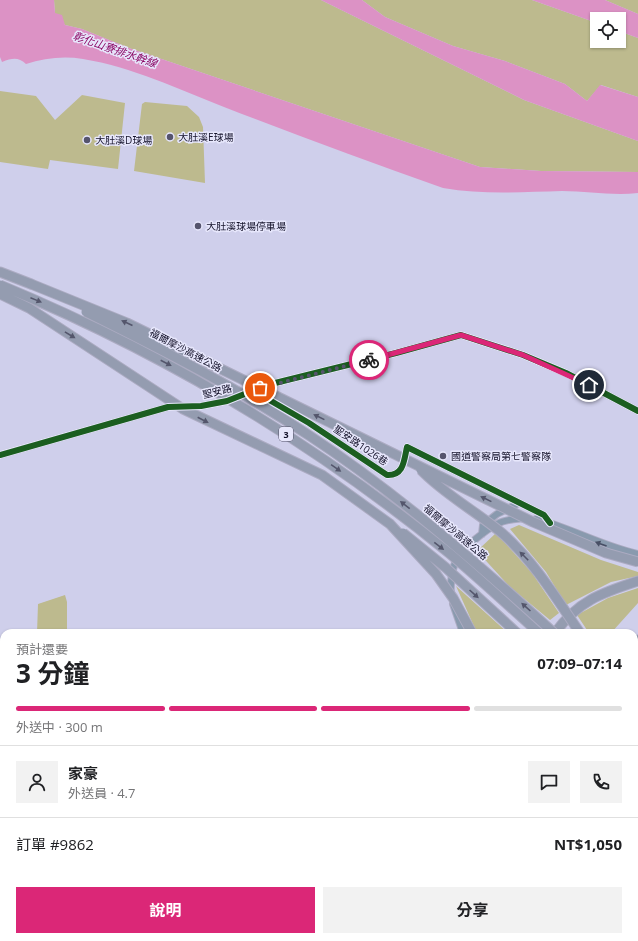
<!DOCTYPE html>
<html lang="zh-TW">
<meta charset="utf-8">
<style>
:root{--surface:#fff;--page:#f2f2f2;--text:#202124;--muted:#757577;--line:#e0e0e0;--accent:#db2777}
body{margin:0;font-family:"Open Sans","Noto Sans TC",sans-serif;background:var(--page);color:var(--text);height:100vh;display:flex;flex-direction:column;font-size:15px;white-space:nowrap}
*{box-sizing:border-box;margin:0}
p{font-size:13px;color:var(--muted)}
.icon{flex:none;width:22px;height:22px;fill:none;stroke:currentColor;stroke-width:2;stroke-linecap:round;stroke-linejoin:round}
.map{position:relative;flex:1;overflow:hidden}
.sheet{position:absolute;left:0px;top:629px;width:638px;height:312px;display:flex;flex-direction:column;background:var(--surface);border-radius:12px 12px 0 0;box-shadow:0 1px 3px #0004}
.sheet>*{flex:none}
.buttons{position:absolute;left:590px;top:12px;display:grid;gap:8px}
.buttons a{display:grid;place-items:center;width:36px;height:36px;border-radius:0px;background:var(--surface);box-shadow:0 1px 3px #0004;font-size:20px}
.pin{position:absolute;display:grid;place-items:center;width:34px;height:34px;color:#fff;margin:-17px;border:2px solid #fff;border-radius:50%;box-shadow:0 1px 4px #0007}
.courier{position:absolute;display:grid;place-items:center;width:40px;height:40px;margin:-20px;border:3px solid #db2777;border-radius:50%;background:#fff;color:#222;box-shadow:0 1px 5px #0007}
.headline em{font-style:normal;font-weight:700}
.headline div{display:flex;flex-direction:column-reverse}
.headline{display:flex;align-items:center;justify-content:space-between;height:68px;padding:0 16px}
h1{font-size:26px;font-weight:700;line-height:30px}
.bar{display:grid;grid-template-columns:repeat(4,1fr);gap:6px 4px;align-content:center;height:48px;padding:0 16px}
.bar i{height:5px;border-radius:3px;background:var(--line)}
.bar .on{background:var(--accent)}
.bar p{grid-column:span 4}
.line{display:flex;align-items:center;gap:10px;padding:0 16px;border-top:1px solid var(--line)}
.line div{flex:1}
.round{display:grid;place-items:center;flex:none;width:42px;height:42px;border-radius:0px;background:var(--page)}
.action{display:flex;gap:8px;margin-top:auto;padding:8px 16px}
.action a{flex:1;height:46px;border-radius:0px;background:var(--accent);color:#fff;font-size:16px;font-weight:700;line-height:46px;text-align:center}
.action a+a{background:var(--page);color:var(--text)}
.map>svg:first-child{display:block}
</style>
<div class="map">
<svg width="638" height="941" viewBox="0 0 638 941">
<rect width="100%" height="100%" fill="#cfcfeb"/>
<!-- green -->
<path fill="#bdba8e" d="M54,0H321L524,100L638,141V172L541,171L480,167L129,48L82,29L65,25L55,14Z
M362,0H532L597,23V41H619V31L638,38V97L601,85L587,101L565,84L505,61L453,46L385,17Z
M605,0H638V14Z
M0,91L36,96L55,120L82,95L125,103L118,169L50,160L48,169L0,162Z
M145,102L187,106L199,117L203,127L205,183L134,171L142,104Z
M519,525L601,560L638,572V576L611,582L566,605L546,572L510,529Z
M496,533L532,573L559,613L550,620L510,587L477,551Z
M456,586L508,633H477Z
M638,588V603L611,633H589L577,615L608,598Z
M65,595L67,602V633H37L38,604Z
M634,737L638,741V786L634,790Z
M638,815V844L634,845V818Z"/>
<!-- water -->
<path fill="#dc92c5" d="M0,0H54L55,13L62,15L65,25L82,29L129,48L480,167L541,171L638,172V193C612,196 588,191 562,191C522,192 483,195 443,188C369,162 296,135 224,107C178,89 132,67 83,59C64,56 44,58 26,64C18,57 13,58 2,62L0,57Z
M321,0H362L385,17L453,46L505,61L565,84L587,101L600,85L638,97V141L524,100Z
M532,0H605L638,14V38L619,31V19H597V23Z"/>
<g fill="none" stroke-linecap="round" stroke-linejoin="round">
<!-- stream -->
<path stroke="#dc92c5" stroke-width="1.5" d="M0,682L4,688
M635,941L634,935L638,936"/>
<defs>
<path id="minor" d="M252,390L309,423L387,475C404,476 404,460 407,447L544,515L550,523
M0,455L168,407L201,406L227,401L267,385L396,353L461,335L523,355L566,373L638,411
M536,519C571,528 602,546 638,554
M482,534L483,525L497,514L519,503
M451,595C450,584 452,568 457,558C463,548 487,529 497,524C506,519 515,519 525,518
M453,604L463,633
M465,941L468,937
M535,941L543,937"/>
<path id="major" d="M634,801L638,797
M634,811L638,807
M485,941L489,937
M497,941L502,937"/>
<path id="highway" d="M0,272L31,284
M555,633C578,601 601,593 638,581
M638,640L635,658L638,682
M634,693L638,696
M634,707L638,711
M634,721L638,725
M634,850L638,849
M634,869L638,871
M634,891L638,892
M634,925H638
M506,941L511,937"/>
</defs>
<!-- minor casing -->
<use href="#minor" stroke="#acabc2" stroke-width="8"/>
<!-- major casing -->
<use href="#major" stroke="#acabc2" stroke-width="10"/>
<!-- highway casing -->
<use href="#highway" stroke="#acabc2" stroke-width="11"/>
<!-- minor -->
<use href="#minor" stroke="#899aae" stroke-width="6"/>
<!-- major -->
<use href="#major" stroke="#8e98aa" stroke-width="8"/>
<!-- highway -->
<use href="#highway" stroke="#949cb0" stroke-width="9"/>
<defs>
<path id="highway-bridge" d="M31,284L127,323L533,522L606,553L638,562
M0,285C164,353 312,441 449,553C480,579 509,606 539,633
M0,294L29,308L183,409L322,475L390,524L436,574L453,598L472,633
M86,312C163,350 239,389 310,436C398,494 477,563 554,633
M421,470C445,495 476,511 503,534C535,563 556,598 580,633
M403,533L445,567L517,633"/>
</defs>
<!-- highway-bridge casing -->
<use href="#highway-bridge" stroke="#acabc2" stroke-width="11" stroke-linecap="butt"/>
<!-- highway-bridge -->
<use href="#highway-bridge" stroke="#949cb0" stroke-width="9"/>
<defs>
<path id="cycleway" d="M252,390L309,423L387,475C404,476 404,460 407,447L544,515L550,523
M0,455L168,407L201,406L227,401L267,385L396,353L461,335L523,355L566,373L638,411"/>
</defs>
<!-- cycleway casing -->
<use href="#cycleway" stroke="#e7e7fc" stroke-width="8"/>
<!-- cycleway -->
<use href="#cycleway" stroke="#1b5e20" stroke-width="6"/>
</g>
<!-- one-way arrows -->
<defs><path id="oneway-solid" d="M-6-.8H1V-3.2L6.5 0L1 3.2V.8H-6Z"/></defs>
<g fill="#54566c">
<use href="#oneway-solid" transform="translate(36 300) rotate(22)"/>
<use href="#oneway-solid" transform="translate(127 323) rotate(-156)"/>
<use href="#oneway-solid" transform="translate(70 335) rotate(31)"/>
<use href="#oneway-solid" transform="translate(166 363) rotate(27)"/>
<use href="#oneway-solid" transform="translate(319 417) rotate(-154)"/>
<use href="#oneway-solid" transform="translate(203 420) rotate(27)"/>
<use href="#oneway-solid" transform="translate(336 468) rotate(35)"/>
<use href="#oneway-solid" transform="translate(486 499) rotate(-154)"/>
<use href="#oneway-solid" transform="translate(405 505) rotate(-142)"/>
<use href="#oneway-solid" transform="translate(439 546) rotate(38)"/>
<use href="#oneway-solid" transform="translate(524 556) rotate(-135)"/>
<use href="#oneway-solid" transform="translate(474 594) rotate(42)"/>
<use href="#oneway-solid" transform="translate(526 607) rotate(-138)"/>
</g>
<use fill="#484f65" href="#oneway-solid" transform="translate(601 544) rotate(-160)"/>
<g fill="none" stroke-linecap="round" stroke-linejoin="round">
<!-- done -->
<path stroke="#55546d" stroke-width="4" stroke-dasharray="0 7.2" d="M260,388L369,360"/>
<!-- route -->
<path stroke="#db2777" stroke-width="5" d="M369,360L461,335L523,355L589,385"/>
</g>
<!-- markers -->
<g fill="#55546d" stroke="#e7e7fc" stroke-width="1.5">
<circle cx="170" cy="137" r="4"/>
<circle cx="87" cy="140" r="4"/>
<circle cx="198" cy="226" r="4"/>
<circle cx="443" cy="456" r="4"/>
</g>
<g text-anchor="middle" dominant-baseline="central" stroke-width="3" stroke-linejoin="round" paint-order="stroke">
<!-- shield labels -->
<rect fill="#e7e7fc" stroke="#535168" stroke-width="1" x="279" y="427" width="14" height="14" rx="3"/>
<g font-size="9" font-weight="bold" fill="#131129">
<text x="286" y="434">3</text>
</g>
<!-- poi labels -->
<g font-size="10" fill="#131129" stroke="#e7e7fc" text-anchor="start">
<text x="178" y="137">大肚溪E球場</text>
<text x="95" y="140">大肚溪D球場</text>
<text x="206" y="226">大肚溪球場停車場</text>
<text x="451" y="456">國道警察局第七警察隊</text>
</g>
<!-- street labels -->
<g font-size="10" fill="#131129" stroke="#e7e7fc">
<text transform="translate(186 350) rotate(28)">福爾摩沙高速公路</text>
<text transform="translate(217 391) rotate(-14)">聖安路</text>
<text transform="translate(361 445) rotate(34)">聖安路1026巷</text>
<text transform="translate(456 532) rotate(40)">福爾摩沙高速公路</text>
</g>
<!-- water labels -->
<g font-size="11" font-style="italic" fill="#8b0563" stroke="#e7e7fc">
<text transform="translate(115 49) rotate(19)">彰化山寮排水幹線</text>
</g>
</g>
</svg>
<div class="buttons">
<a><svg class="icon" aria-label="locate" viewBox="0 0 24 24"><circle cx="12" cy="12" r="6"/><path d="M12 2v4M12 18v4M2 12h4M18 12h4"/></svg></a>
</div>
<div class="pin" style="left:260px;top:388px;background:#ea580c"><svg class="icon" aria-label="bag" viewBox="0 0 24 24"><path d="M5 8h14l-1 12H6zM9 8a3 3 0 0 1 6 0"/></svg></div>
<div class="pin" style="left:589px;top:385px;background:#1f2937"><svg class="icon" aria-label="home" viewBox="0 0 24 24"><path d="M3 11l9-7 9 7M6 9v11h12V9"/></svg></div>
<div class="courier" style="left:369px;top:360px"><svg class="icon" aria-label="bike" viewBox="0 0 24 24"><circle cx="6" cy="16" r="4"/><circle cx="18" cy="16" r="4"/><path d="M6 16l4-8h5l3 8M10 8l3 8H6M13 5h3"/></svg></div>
<section class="sheet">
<div class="headline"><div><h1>3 分鐘</h1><p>預計還要</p></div><em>07:09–07:14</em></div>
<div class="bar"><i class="on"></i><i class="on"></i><i class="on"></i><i></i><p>外送中 · 300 m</p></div>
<div class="line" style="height:72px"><a class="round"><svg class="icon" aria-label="person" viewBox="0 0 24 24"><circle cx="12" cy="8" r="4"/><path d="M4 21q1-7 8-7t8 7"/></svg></a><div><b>家豪</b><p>外送員 · 4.7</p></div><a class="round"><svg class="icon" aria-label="chat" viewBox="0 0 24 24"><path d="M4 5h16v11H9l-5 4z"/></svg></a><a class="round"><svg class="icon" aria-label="phone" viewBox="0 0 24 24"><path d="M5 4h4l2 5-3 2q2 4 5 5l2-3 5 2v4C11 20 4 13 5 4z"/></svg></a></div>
<div class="line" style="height:52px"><div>訂單 #9862</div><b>NT$1,050</b></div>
<div class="action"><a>說明</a><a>分享</a></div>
</section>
</div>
